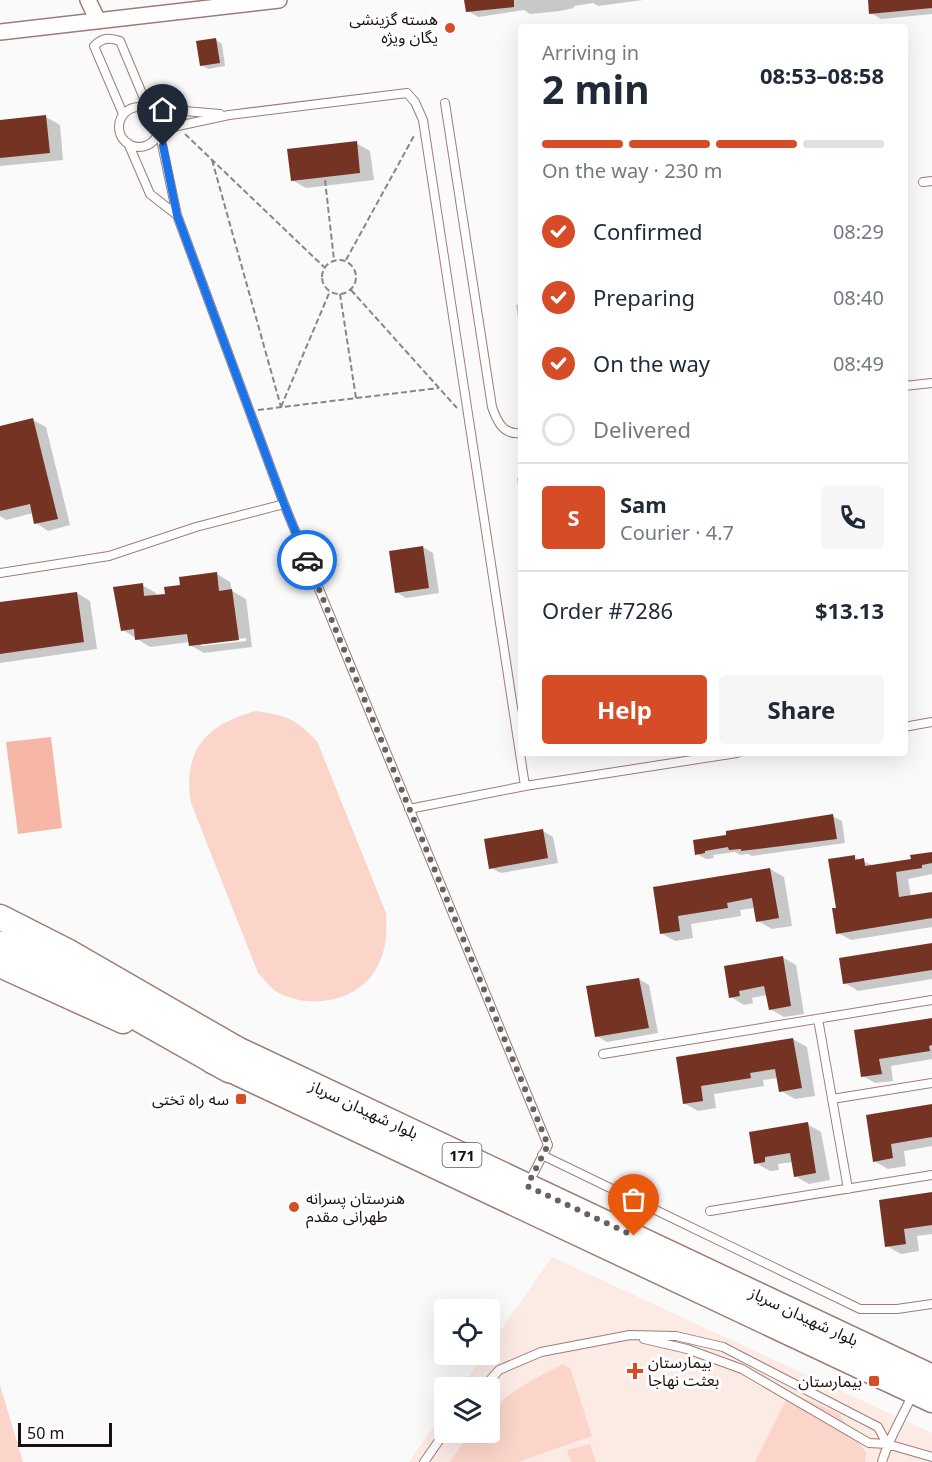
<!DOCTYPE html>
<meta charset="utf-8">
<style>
:root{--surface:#fff;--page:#f6f6f7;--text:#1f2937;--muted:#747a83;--line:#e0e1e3;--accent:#d54c26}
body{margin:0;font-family:"Noto Sans","Noto Sans Arabic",sans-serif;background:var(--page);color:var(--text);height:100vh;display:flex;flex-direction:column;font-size:22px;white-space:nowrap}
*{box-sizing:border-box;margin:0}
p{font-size:20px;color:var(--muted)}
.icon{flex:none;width:33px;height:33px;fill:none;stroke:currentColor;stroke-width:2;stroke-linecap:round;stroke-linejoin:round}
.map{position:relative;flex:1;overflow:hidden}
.drawer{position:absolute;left:518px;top:24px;width:390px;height:732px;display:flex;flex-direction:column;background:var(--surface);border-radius:6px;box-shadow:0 6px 24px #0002}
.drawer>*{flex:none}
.tools{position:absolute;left:434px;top:1299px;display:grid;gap:12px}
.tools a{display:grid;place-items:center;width:66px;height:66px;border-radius:6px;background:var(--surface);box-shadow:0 6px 24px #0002;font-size:30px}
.scale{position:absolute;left:18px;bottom:15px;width:94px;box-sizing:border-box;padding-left:6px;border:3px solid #1a0f0c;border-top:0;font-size:16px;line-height:21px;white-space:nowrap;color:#1a0f0c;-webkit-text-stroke:4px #fff;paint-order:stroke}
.pin{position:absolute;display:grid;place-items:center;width:51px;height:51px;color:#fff;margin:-62px -26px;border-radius:50% 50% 50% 0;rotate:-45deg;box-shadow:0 0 6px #0007}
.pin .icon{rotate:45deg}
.courier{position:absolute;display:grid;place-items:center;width:60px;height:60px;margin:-30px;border:4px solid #1a73e8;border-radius:50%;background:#fff;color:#222;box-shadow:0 2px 8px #0007}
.headline em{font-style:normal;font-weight:700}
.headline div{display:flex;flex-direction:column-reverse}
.headline{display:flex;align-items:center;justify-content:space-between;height:102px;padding:0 24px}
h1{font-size:39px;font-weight:700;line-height:45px}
.bar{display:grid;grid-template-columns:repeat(4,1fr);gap:9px 6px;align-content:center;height:72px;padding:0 24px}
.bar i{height:8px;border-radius:4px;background:var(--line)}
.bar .active{background:var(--accent)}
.bar p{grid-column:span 4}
.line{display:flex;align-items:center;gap:15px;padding:0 24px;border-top:2px solid var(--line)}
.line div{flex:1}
.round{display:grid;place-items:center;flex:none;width:63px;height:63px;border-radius:6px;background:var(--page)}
ol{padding:0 24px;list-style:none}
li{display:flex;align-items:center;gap:18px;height:66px}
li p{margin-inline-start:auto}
li .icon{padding:6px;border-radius:50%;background:var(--accent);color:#fff;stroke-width:4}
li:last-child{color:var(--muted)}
li i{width:33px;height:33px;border:3px solid var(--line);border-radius:50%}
.button{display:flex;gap:12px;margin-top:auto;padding:12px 24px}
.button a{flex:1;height:69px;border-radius:6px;background:var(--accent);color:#fff;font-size:24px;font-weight:700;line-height:69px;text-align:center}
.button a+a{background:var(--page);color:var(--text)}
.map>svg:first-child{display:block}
</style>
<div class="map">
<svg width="932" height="1462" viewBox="0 0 932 1462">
<rect width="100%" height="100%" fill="#fafafa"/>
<!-- built -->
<path fill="#fceae5" d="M552,1257L932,1433V1462H409L444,1411V1432H489V1388L461,1387L484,1355L489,1354V1347Z"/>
<!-- green -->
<path fill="#fbd5ca" d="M256,711C288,716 294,718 317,741L386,913C387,931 387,946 379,963C363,1002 307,1012 274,990C268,985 263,978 258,973L191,803C182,750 207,724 256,711Z
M563,1364L570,1368L592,1436L518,1462H450L470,1433L489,1432V1413C510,1391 536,1378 563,1364Z
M0,1385L23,1462H0Z
M790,1392L839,1414L866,1453L865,1462H755Z
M590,1444L596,1462H571L567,1450Z"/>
<!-- water -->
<path fill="#f6b7a6" d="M51,737L62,828L18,834L6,742Z"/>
<!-- shadow -->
<path fill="#0003" fill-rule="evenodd" d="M466,0H643L598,6L593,3L574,6V8L560,11L530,14L524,10L478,17L468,11Z
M876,0H929L932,2V14L881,19L871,13Z
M216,40L222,44L225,66L208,69L201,65Z
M46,117L60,125L63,160L0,166V121Z
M356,143L370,151L374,180L306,188L292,180Z
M520,304V330L516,305Z
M33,420L46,427L70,525L48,531L36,523L33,513L6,520L0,516V427Z
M520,477V501L517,478Z
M423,547L433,553L439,593L406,598L396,592Z
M217,574L230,582L232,591L246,599L252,647L204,653L190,645V642L150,647L123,630L142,585L156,593L157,596L167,595L182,586ZM246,638V641L201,646V643Z
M77,593L90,601L97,649L0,663V604Z
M832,816L842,821L845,843L752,856L748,854L740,855L735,852L713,855L714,858L706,859L697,854L728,837Z
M543,831L553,837L558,863L501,873L491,868Z
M932,853V874L908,879L911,897L932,893V927L851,940L838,933L837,909L854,857L874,866L912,860Z
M770,869L784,877L792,926L772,929L758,921L755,908L740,910L741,916L691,924L693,938L675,941L661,933L655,889Z
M932,945V979L858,991L845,983Z
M782,957L796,965L804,1014L784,1017L770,1009L767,995L752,998L753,1003L744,1005L731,997Z
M639,979L649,985L658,1033L607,1042L597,1036Z
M932,1019V1059L891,1066L893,1081L875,1083L863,1076L856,1032Z
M793,1039L807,1047L815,1096L795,1099L781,1091L778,1078L763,1080L764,1086L714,1094L716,1108L698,1111L684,1103L678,1059Z
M932,1105V1146L904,1151L906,1166L888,1169L874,1161L868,1116Z
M807,1124L821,1132L830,1180L809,1184L795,1176L793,1162L778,1164L779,1170L770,1171L756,1163Z
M932,1193V1234L917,1236L919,1251L901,1254L887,1246Z"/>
<!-- building -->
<path fill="#753423" d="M464,0H514V7L466,12Z
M868,0H932V8L869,14Z
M216,38L220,63L200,66L196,41Z
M46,115L50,153L0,158V120Z
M357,141L360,173L291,181L287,149Z
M33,418L58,519L34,524L30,504L0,511V426Z
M423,546L429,588L395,593L389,551Z
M217,572L219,591L232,589L239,640L189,646L187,634L135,640L134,629L121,631L113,587L143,583L144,596L165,594L164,587L180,585L179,577Z
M77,592L84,642L0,654V602Z
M833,814L837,839L741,851V849L729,850L728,847L705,851V853L695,855L693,840L726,835V831L738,829Z
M543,829L548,858L489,869L484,839Z
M932,852V863L922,865V868L896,872L899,897L932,892V918L836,934L832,908H836L828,859L855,855V860L864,858L865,866L911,859L910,855Z
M770,868L779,918L756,922L752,898L727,903L728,908L678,916L680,931L660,934L653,887Z
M932,943V970L843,984L839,958Z
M783,956L791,1006L769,1010L764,986L739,991L740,996L729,998L724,966Z
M639,978L649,1028L595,1037L586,986Z
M932,1018V1045L929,1046L930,1051L879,1059L882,1074L861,1077L854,1030Z
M793,1038L802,1088L779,1092L775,1069L750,1073L751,1078L701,1086L703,1101L683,1104L676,1057Z
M932,1104V1137L891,1144L893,1158L873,1162L866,1115Z
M808,1122L816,1173L794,1177L790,1153L765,1157V1162L754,1164L749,1132Z
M932,1192V1225L904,1229L906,1244L885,1247L879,1200Z"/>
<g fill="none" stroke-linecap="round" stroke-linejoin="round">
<defs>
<path id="lane" d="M445,103L492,407C497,421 503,435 520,433
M119 127a20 20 0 1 1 40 0a20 20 0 1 1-40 0Z
M123,114L94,46C102,38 109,37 120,41L148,108L220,114
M128,143L150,194L177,215
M923,182L932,181
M904,386L932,383
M0,573L109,556L196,527L284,504
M904,727L932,722
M525,786L423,120L415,102L407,93L229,115L159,130L177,215L284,504L548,1145L528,1184
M409,809L525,786L737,753
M818,1019L848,1189
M603,1054L932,1000
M832,1099L932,1083
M542,1155L860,1309H897L932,1304
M710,1211L932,1175
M644,1339L687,1349L742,1369L869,1443L887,1444L932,1457
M483,1388L499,1370L541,1352L630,1335L676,1336L723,1347L878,1427L887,1444
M424,1462L445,1432
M882,1462C889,1437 903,1417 913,1393"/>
<path id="street" d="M88,0L98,21
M0,32L279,0"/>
<path id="primary" d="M0,917L67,951L237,1049L932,1377
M0,965L123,1021
M212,1061L932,1400"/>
<path id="highway" d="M0,945L55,970L230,1069"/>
</defs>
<!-- lane casing -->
<use href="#lane" stroke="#9e7d75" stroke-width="10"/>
<!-- street casing -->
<use href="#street" stroke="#9e7d75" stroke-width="18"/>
<!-- primary casing -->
<use href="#primary" stroke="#9e7d75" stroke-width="27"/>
<!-- highway casing -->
<use href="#highway" stroke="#9e7d75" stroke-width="30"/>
<!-- path -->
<path stroke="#8b8684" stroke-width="2" stroke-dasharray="6 3" stroke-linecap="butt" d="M185,134L324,267
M212,160L281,407
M325,180L334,260
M322 277a17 17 0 1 1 34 0a17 17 0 1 1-34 0Z
M346,260L415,134
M351,290L457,408
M340,294L356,398
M281,407L330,291
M258,410L439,388"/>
<!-- lane -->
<use href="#lane" stroke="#fff" stroke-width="8"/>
<!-- street -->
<use href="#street" stroke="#fff" stroke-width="15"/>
<!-- primary -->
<use href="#primary" stroke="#fff" stroke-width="24"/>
<!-- highway -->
<use href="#highway" stroke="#fff" stroke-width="27"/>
</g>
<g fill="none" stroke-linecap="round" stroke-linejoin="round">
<!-- done -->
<path stroke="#68615f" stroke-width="6" stroke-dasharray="0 10.8" d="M307,560L548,1145L527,1186L634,1236"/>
<!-- route -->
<path stroke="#1a73e8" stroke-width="8" d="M163,146L177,215L284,504L307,560"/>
</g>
<!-- markers -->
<g fill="#d54c26" stroke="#fff" stroke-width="2">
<circle cx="450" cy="28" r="6"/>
<rect x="235" y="1093" width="12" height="12" rx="3"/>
<circle cx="294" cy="1207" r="6"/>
<path d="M632 1362h6v6h6v6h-6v6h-6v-6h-6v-6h6z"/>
<rect x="868" y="1375" width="12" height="12" rx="3"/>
</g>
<g text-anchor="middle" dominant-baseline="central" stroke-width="6" stroke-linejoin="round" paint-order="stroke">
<!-- shield labels -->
<rect fill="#fff" stroke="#5f5755" stroke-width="1.5" x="442.5" y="1143" width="39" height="24" rx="4.5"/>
<g font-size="15" font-weight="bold" fill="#1a0f0c">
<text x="462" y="1155">171</text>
</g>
<!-- poi labels -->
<g font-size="16" fill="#1a0f0c" stroke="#fff" text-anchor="end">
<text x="438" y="19">هسته گزینشی<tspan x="438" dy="18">یگان ویژه</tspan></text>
<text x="229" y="1099">سه راه تختی</text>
<text x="306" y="1198" text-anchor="start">هنرستان پسرانه<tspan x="306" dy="18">طهرانی مقدم</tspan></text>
<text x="648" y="1362" text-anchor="start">بیمارستان<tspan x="648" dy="18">بعثت نهاجا</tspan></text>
<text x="862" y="1381">بیمارستان</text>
</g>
<!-- street labels -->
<g font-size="16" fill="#1a0f0c" stroke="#fff">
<text transform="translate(364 1109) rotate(25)">بلوار شهیدان سرباز</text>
<text transform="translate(804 1316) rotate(25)">بلوار شهیدان سرباز</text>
</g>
</g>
</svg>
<div class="tools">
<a><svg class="icon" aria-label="locate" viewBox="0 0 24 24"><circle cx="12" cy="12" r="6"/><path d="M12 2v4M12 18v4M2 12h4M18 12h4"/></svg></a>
<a><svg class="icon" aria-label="layers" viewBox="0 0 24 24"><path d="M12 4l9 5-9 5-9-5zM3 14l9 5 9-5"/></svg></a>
</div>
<div class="scale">50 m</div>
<div class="pin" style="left:634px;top:1236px;background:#ea580c"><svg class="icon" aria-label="bag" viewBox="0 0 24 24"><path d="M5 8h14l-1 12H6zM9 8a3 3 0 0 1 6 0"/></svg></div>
<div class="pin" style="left:163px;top:146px;background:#1f2937"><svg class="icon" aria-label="home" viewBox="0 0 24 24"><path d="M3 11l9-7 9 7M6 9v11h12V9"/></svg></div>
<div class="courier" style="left:307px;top:560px"><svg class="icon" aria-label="car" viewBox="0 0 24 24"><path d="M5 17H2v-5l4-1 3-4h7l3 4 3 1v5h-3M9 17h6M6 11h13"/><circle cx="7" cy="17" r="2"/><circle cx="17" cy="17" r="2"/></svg></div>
<section class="drawer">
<div class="headline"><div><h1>2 min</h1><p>Arriving in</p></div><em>08:53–08:58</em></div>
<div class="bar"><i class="active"></i><i class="active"></i><i class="active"></i><i></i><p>On the way · 230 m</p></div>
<ol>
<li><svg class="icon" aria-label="check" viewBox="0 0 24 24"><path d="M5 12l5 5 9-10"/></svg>Confirmed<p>08:29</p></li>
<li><svg class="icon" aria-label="check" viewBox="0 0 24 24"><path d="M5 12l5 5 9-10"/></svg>Preparing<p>08:40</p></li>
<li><svg class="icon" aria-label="check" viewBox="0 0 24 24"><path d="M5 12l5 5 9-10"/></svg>On the way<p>08:49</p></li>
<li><i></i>Delivered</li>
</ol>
<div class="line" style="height:108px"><b class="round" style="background:var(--accent);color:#fff">S</b><div><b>Sam</b><p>Courier · 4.7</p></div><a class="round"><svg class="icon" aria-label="phone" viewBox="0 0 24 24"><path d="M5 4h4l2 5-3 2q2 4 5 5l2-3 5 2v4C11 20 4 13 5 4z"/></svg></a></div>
<div class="line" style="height:78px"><div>Order #7286</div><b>$13.13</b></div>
<div class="button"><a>Help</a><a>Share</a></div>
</section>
</div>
